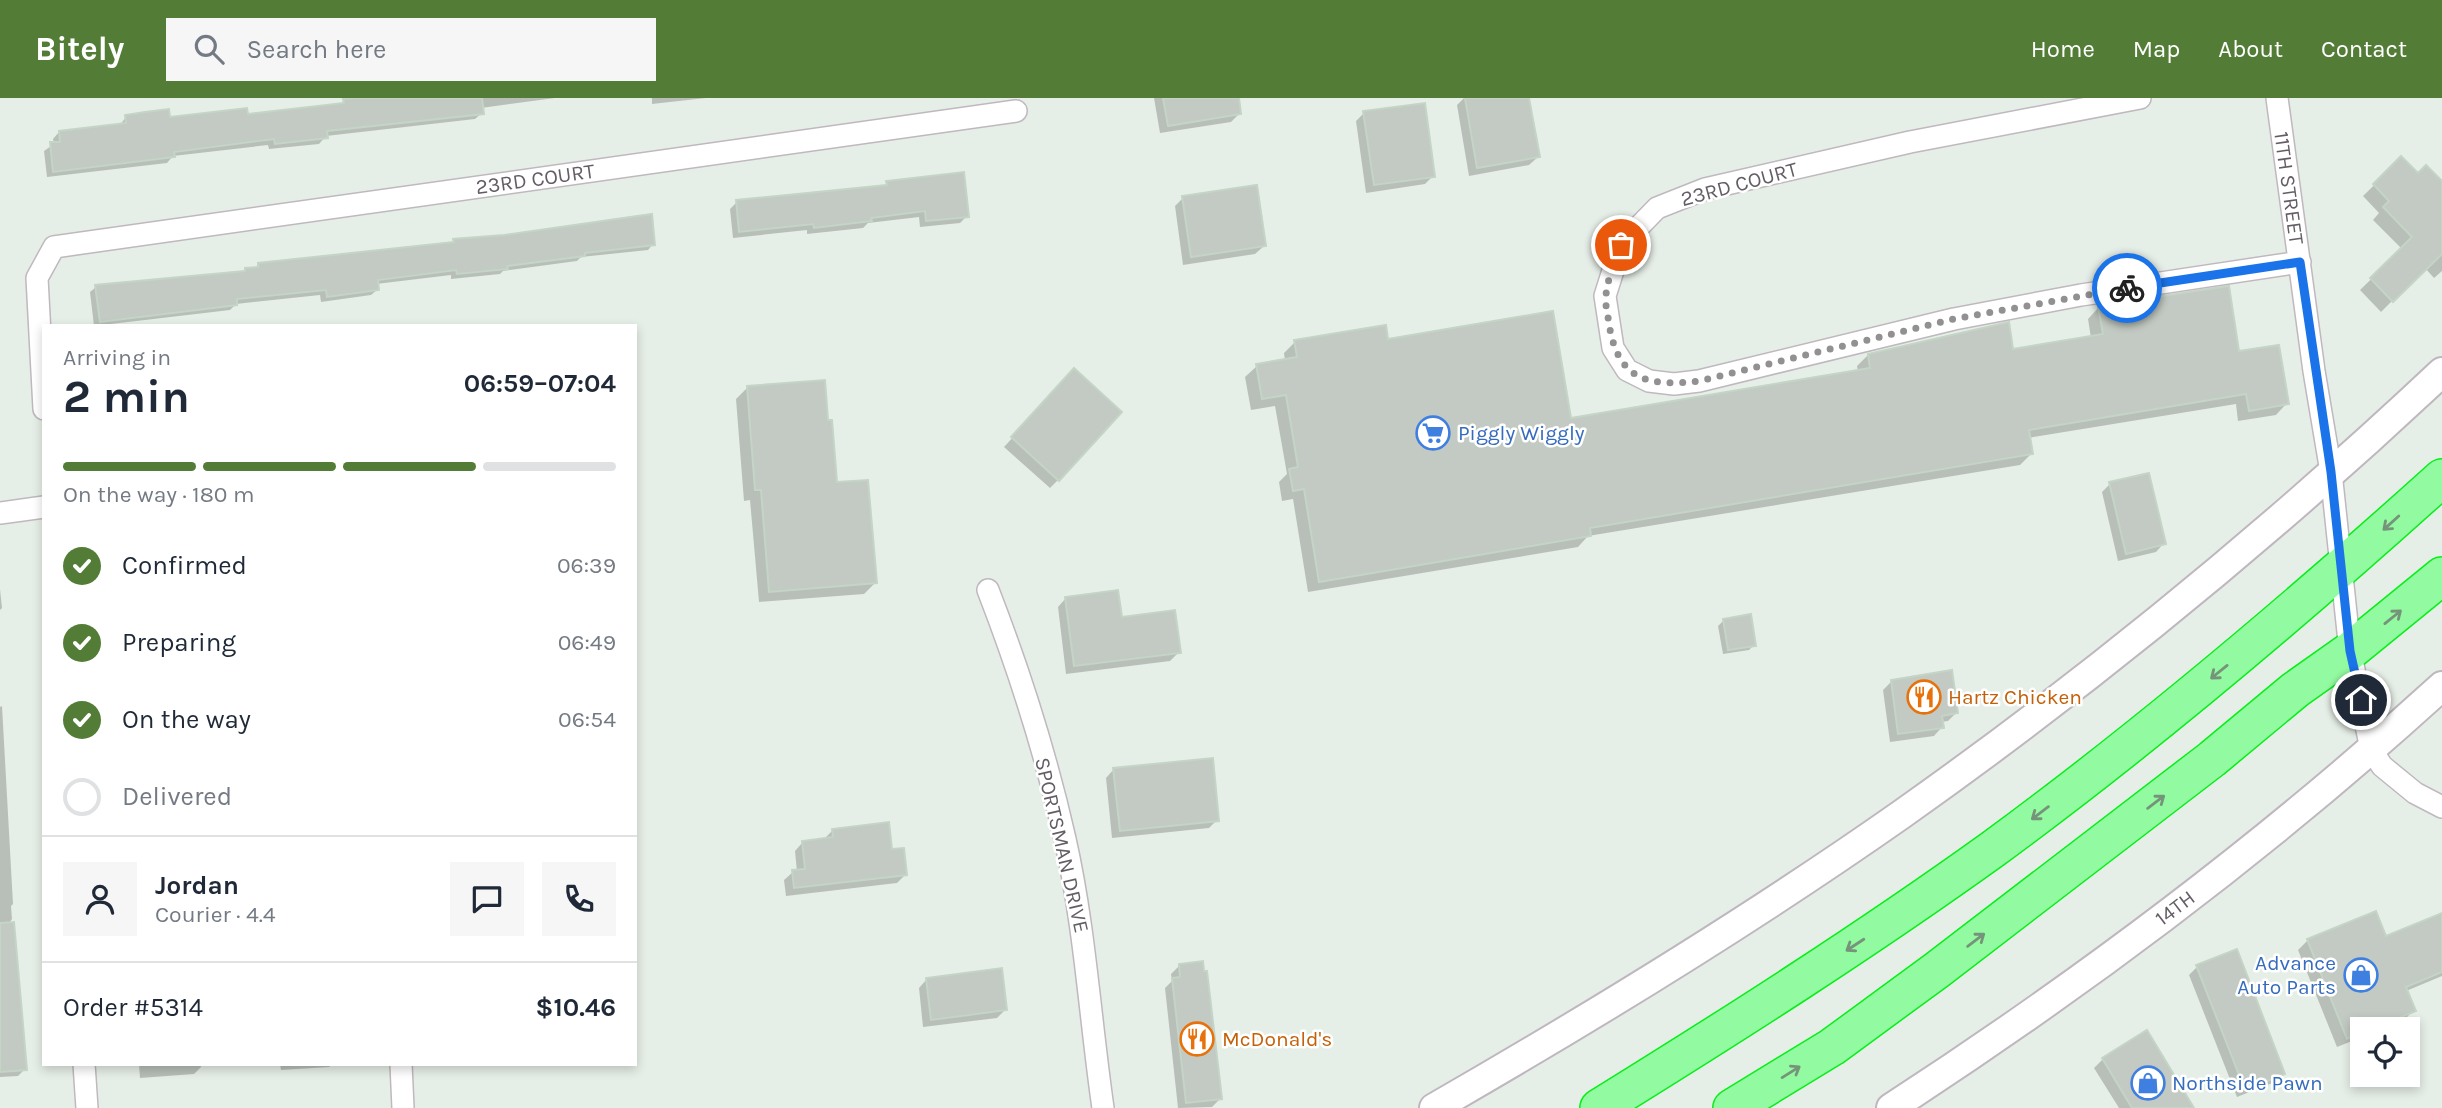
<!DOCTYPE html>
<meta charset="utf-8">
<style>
:root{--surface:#fff;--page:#f6f6f7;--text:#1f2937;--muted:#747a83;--line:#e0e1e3;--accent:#537d37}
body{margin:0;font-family:Karla,sans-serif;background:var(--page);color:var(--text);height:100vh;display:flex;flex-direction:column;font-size:26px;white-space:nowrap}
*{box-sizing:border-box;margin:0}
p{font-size:23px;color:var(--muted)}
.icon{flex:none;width:38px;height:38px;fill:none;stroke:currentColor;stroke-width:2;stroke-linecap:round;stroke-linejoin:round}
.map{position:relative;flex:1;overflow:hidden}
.sheet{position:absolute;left:42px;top:226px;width:595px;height:742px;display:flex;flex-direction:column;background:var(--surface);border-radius:0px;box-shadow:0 4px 10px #0003}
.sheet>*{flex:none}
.tools{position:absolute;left:2350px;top:919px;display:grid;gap:14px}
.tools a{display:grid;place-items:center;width:70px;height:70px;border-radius:0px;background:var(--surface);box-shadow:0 4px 10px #0003;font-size:35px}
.pin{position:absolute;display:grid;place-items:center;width:60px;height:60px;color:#fff;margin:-30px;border:4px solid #fff;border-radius:50%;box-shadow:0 2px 7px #0007}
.courier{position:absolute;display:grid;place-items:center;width:70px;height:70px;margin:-35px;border:5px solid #1a73e8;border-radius:50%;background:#fff;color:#222;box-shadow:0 2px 9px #0007}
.head em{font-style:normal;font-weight:700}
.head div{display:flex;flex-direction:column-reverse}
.head{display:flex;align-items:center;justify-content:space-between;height:119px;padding:0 21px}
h1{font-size:46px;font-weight:700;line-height:52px}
.bar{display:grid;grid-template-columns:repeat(4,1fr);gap:10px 7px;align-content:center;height:84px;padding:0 21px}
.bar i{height:9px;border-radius:5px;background:var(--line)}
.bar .on{background:var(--accent)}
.bar p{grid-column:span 4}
.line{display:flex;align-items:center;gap:18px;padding:0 21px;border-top:2px solid var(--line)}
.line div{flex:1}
.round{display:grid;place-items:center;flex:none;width:74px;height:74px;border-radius:0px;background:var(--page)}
ol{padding:0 21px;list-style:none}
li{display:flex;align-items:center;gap:21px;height:77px}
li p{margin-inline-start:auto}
li .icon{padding:7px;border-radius:50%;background:var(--accent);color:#fff;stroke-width:4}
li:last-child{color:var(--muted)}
li i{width:38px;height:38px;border:4px solid var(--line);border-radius:50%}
header{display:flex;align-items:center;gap:42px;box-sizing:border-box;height:98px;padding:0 35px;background:var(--accent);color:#fff}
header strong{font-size:33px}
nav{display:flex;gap:38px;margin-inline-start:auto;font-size:24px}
.search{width:490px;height:63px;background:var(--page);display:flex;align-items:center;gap:18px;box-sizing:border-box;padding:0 24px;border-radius:0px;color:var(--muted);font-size:26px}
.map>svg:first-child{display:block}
</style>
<header>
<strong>Bitely</strong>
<div class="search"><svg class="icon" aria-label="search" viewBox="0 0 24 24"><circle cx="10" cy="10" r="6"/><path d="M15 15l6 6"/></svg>Search here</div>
<nav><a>Home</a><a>Map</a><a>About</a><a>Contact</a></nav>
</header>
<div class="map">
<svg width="2442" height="1010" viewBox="0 0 2442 1010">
<rect width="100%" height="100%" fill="#e6efe7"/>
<!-- shadow -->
<path fill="#0003" d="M355,0H555L481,10L482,15L475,21L326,38L319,46L269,51L268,47L173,58L167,65L47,79L44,53L54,46L53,41L59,34L120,27L126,19L168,21L246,18L340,7L344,3Z
M652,0H706L652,6Z
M1154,0H1237L1239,16L1231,24L1160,35Z
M1464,0H1527L1538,59L1529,67L1469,78L1457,7Z
M1364,15L1433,78L1425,86L1366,95L1356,23Z
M2401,61L2418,78L2442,86V173L2434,180L2425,170L2381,214L2360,192L2402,151L2373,122L2379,115L2363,98Z
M887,85L967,118L960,125L920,129L919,119L868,125L863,130L807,136V132L733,140L730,111L737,104L883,89Z
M1183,100L1264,148L1255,156L1183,167L1175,108Z
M454,142L653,146L648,152L581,159L577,163L503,173L500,176L451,181V177L376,186L377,192L371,197L321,204L320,197L236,206L230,212L94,228L90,194L96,189L242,175L246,172L254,171L259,166L451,146Z
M2099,209L2238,255L2287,305L2276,317L2238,323L2236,306L2028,340L2031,356L2020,367L1588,438L1578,449L1308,494L1293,401L1282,403L1279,384L1287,376L1275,308L1251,312L1245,279L1257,268L1285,263L1284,255L1295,244L1387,243L1570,322L1858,274L1857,268L1868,257L2012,253L2091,240L2088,221Z
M1066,281L1058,382L1050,390L1004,349Z
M747,290L836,386L875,485L864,496L759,504L750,402L744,403L736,301Z
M2110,386L2164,445L2156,454L2118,463L2102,394Z
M0,491L2,510L0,512Z
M1066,500L1179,554L1170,563L1066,576L1058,509Z
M1724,522L1754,547L1749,552L1723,556L1718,528Z
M1891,584L1956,615L1948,623L1941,624L1942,629L1934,638L1890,644L1883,592Z
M2,608L13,806L11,808L12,821L10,824L25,971L18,978L0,979V609Z
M1114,671L1217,722L1209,730L1112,740L1106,680Z
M833,732L891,753L906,776L897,785L786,798L784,782L793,774H797L795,753L803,744L824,741Z
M2442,816V878L2406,893L2414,912L2404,922L2382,931H2362V939L2337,949L2298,852L2308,842L2385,841Z
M1180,867L1220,1001L1212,1009L1178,1010L1165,890L1172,883L1171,876Z
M2197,869L2283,975L2275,984L2237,999L2189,877Z
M927,881L1005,912L997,920L923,929L919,890Z
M2146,935L2192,1010H2119L2094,970L2103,961Z
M139,966H201V969L194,976L140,980Z
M280,966H332L329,969L281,972Z"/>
<!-- building -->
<path fill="#c2cac3" stroke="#c4d4c5" stroke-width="2" d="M354,0H482L484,16L327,33L328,40L275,46L274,41L174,54L175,59L53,74L50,44H60L59,33L126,25L125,17L145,14L169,11L170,19L247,10L248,16L344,5L343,1Z
M1163,0H1239L1241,16L1168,28Z
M1465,0H1529L1540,59L1477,70Z
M1425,5L1435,79L1374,87L1363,13Z
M2401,58L2418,75L2426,67L2442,83V156L2393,204L2370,180L2412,139L2383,109L2389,103L2373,86Z
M964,74L969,119L926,123L925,113L871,120L872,123L814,130L813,126L739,134L736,102L887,87L886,83Z
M1257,87L1266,148L1191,159L1182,98Z
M652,116L655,147L585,155V158L507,168L508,171L457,176L456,172L378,182L379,192L327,199L326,192L237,201V207L100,224L95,187L245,173V170L258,169V165L454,144L453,141L504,137Z
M2229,188L2239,253L2279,247L2289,306L2249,313L2246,296L2029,332L2033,356L1590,430L1591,438L1319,484L1304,391L1293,393L1289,371L1298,369L1286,297L1262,301L1256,266L1297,259L1294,242L1386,227L1388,241L1553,213L1571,320L1870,270L1868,256L2009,224L2013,251L2103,236L2098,208Z
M1074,270L1122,314L1059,383L1011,339Z
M825,282L828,322H832L837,384L868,382L877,485L769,494L761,392H755L747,288Z
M2149,375L2166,446L2126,456L2109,384Z
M1118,492L1122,519L1175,512L1181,555L1074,568L1065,499Z
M1751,516L1756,548L1728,552L1723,521Z
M1952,572L1958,615L1942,618L1944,630L1898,636L1891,582Z
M1213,660L1219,723L1120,733L1113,670Z
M889,724L892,751L904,750L907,777L794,790L792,772L805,771L802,743L833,739L832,731Z
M2376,813L2386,838L2442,815V874L2406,889L2416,913L2371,931H2362V934L2347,941L2307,841Z
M14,824L27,972L0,974V825Z
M2237,851L2285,976L2245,992L2196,867Z
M1203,863L1204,873H1207L1222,1001L1186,1005L1172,880L1180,879L1179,866Z
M1002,870L1007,912L931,922L926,880Z
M2147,932L2194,1010H2132L2102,960Z"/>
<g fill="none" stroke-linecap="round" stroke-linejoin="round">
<defs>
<path id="street" d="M2140,0L1910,44L1705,91L1657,110L1621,147L1605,198L1613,250L1627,272L1649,283L1674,286L1699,283L1954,221L2081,197L2300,164
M2277,0L2314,273L2331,374L2350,553L2371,651L2382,668L2415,695L2442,709
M44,311L37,180L54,149L1016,13
M0,415L44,409
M988,492C1019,572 1046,657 1065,741C1085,830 1090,920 1103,1010
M84,966L87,1010
M401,966L403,1010"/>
<path id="secondary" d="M1434,1010C1594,918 1751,822 1902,716C2090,583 2274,432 2442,274
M1891,1010C2085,884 2271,744 2442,588"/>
<path id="highway" d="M1599,1010C1733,927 1865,843 1993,751C2150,636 2298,510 2442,380
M1732,1010L1832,949L1937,872L2212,661L2295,592L2350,553L2442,478"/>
</defs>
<!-- street casing -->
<use href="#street" stroke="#bfb8bf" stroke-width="24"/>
<!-- secondary casing -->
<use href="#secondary" stroke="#bfb7bf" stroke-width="32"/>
<!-- highway casing -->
<use href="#highway" stroke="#07ee19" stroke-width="40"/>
<!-- street -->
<use href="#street" stroke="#fff" stroke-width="21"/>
<!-- secondary -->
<use href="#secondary" stroke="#fff" stroke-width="28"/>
<!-- highway -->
<use href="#highway" stroke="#92faa0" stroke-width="37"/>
</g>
<!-- one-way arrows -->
<defs><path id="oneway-shaft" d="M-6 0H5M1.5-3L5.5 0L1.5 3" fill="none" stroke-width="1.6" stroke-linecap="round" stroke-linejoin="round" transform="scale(1.75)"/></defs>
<g stroke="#75947a">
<use href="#oneway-shaft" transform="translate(2391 425) rotate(138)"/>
<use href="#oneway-shaft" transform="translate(2393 519) rotate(-39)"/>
<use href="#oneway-shaft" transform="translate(2219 574) rotate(141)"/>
<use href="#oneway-shaft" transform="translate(2156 704) rotate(-37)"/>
<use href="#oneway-shaft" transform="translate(2040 715) rotate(143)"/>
<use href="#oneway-shaft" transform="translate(1976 842) rotate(-37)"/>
<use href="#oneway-shaft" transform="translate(1855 847) rotate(147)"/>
<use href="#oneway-shaft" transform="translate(1791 974) rotate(-32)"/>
</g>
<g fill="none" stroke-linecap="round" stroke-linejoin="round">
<!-- done -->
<path stroke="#929093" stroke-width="7" stroke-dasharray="0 12.6" d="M1621,147C1616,163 1606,183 1606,199C1605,208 1608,217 1609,226C1618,282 1647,289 1699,283L1954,221L2127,190"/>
<!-- route -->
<path stroke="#1a73e8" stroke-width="9" d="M2127,190L2300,164L2331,374L2350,553L2361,602"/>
</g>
<!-- icons -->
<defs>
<symbol id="supermarket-ring" viewBox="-11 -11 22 22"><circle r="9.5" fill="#fff" stroke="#3f7fe0" stroke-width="1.5"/><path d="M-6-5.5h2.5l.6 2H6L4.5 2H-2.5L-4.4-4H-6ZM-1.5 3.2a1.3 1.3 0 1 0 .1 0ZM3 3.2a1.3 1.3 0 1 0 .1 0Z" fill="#3f7fe0"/></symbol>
<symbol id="restaurant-ring" viewBox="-11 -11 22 22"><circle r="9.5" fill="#fff" stroke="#e8710a" stroke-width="1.5"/><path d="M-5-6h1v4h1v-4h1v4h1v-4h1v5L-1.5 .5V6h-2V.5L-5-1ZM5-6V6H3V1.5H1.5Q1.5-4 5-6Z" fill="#e8710a"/></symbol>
<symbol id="shop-ring" viewBox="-11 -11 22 22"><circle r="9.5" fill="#fff" stroke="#3f7fe0" stroke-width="1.5"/><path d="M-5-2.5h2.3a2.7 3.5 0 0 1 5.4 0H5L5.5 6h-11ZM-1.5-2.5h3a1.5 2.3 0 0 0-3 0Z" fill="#3f7fe0"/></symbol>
</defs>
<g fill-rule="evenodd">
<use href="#supermarket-ring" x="1414" y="316" width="38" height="38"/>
<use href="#restaurant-ring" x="1905" y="580" width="38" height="38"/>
<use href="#shop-ring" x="2342" y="858" width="38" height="38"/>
<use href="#restaurant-ring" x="1178" y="922" width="38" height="38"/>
<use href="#shop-ring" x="2129" y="966" width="38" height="38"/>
</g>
<g text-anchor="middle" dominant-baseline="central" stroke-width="5" stroke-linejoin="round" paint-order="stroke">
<!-- street labels -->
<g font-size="21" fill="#655d66" stroke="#fff">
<text transform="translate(535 81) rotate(-8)">23RD COURT</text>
<text transform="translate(1739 86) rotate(-15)">23RD COURT</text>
<text transform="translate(2289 90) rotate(82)">11TH STREET</text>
<text transform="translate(1062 747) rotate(77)">SPORTSMAN DRIVE</text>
<text transform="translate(2175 810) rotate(-37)">14TH</text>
</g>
<!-- shop labels -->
<g font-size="21" fill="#366cbe" stroke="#fff" text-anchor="start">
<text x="1458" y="335">Piggly Wiggly</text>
<text x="2336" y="865" text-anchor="end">Advance<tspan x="2336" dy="24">Auto Parts</tspan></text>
<text x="2172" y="985">Northside Pawn</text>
</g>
<!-- food labels -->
<g font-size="21" fill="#c56008" stroke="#fff" text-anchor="start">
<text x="1948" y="599">Hartz Chicken</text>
<text x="1222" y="941">McDonald's</text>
</g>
</g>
</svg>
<div class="tools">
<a><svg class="icon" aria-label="locate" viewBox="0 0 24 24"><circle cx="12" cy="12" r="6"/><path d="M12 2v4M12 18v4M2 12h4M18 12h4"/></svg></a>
</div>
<div class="pin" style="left:1621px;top:147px;background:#ea580c"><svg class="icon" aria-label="bag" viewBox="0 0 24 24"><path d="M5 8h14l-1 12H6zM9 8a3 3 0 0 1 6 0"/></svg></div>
<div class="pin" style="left:2361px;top:602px;background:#1f2937"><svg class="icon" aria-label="home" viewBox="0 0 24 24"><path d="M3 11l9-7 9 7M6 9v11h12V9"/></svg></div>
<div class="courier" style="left:2127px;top:190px"><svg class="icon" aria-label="bike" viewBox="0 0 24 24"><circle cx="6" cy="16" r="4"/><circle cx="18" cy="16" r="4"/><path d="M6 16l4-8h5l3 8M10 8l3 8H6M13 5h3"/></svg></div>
<section class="sheet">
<div class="head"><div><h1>2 min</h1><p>Arriving in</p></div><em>06:59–07:04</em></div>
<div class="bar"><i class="on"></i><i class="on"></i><i class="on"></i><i></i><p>On the way · 180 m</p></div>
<ol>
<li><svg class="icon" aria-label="check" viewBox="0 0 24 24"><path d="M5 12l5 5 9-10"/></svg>Confirmed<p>06:39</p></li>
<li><svg class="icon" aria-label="check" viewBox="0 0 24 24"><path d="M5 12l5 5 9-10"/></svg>Preparing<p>06:49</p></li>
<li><svg class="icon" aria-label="check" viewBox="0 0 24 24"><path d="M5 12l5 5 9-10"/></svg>On the way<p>06:54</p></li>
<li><i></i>Delivered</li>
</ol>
<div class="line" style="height:126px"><a class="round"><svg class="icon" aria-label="person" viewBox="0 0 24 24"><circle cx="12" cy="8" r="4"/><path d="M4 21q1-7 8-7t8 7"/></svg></a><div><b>Jordan</b><p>Courier · 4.4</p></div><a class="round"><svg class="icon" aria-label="chat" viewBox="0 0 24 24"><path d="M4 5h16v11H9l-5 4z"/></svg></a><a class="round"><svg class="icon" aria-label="phone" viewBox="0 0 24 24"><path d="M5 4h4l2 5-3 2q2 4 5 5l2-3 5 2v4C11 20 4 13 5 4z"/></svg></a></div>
<div class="line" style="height:91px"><div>Order #5314</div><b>$10.46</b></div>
</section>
</div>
